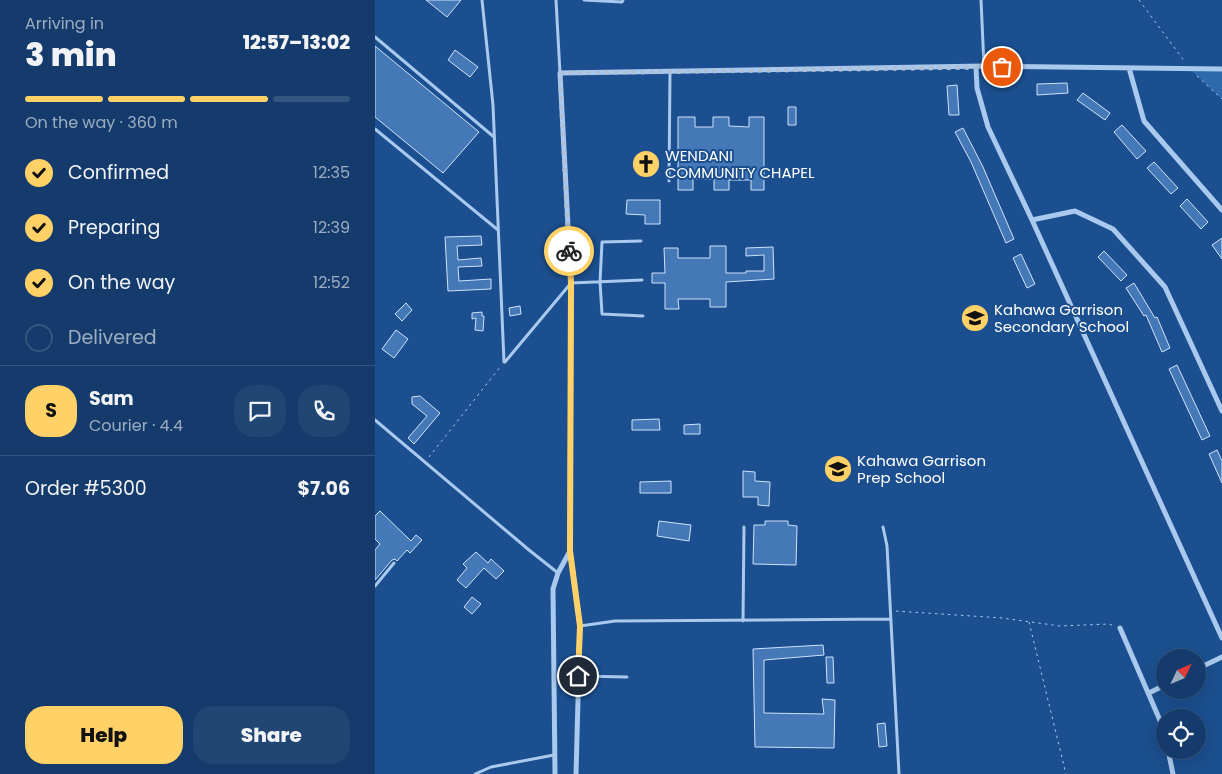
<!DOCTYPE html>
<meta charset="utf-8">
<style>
:root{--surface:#143b6b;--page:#214673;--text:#f1f3f6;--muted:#9dadc1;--line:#33557e;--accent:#ffd166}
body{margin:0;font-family:Poppins,sans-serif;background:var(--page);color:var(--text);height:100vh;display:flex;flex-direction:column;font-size:19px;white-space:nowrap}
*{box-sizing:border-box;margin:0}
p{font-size:16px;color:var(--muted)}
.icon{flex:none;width:28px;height:28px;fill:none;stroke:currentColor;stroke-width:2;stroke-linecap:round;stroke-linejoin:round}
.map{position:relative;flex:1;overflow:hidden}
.details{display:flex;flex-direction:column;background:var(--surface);width:375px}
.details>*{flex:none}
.needle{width:32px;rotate:46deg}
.controls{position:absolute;left:781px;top:649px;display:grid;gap:10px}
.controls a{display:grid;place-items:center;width:50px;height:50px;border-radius:50%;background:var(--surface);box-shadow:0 5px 20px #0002,0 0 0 1px var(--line);font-size:25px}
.pin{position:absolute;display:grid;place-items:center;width:42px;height:42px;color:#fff;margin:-21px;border:2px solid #fff;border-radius:50%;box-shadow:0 1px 5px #0007}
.courier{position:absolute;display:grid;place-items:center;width:50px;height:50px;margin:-25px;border:4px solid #ffd166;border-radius:50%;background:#fff;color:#222;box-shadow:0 1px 6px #0007}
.overview em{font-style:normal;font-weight:800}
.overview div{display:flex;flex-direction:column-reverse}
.overview{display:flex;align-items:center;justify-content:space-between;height:85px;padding:0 25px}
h1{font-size:32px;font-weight:800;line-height:38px}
.bar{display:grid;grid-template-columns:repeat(4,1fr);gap:8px 5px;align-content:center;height:60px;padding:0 25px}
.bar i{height:6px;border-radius:4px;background:var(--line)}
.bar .selected{background:var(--accent)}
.bar p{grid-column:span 4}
.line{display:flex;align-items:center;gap:12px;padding:0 25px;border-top:1px solid var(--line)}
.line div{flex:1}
.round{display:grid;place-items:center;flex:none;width:52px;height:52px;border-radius:20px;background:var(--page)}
ol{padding:0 25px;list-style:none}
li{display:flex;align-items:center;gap:15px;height:55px}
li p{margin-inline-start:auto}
li .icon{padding:5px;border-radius:50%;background:var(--accent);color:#111;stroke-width:4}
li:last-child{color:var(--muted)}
li i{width:28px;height:28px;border:2px solid var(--line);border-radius:50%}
.action{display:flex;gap:10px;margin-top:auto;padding:10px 25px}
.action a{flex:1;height:58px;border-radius:20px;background:var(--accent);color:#111;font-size:20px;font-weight:800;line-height:58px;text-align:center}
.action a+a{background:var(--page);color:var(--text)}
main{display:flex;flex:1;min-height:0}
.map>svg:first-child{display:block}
</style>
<main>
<section class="details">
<div class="overview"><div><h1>3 min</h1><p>Arriving in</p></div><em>12:57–13:02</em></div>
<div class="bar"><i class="selected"></i><i class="selected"></i><i class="selected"></i><i></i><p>On the way · 360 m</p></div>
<ol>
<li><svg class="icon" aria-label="check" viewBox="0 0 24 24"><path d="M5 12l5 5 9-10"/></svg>Confirmed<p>12:35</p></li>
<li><svg class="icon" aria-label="check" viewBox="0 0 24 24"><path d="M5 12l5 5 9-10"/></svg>Preparing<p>12:39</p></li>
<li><svg class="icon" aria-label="check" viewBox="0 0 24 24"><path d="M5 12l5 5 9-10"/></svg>On the way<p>12:52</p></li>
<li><i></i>Delivered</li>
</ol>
<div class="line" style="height:90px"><b class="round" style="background:var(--accent);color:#111">S</b><div><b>Sam</b><p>Courier · 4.4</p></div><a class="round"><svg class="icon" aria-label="chat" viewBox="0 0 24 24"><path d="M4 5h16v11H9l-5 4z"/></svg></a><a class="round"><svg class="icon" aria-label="phone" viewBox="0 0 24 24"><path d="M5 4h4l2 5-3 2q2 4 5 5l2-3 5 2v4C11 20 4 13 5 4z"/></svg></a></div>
<div class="line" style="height:65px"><div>Order #5300</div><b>$7.06</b></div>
<div class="action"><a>Help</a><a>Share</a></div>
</section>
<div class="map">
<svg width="847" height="774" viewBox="0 0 847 774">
<rect width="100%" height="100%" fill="#1b4f8f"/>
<!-- green -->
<path fill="#2e69ad" d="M815,69H847V99Z"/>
<!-- building -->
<path fill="#4478b7" stroke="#cfe3fa" d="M51,0H86L72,17Z
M0,46L104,132L68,173L0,117Z
M80,50L103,67L95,77L73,60Z
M692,83L693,93L662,95V84Z
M582,85L584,115H574L572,86Z
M708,93L735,113L730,120L702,100Z
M413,107H421V125H413Z
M303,117H320V127H338V117H354V126L374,127V117H389V190H376V180H354V190H339V179H318V190H303Z
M747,125L771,151L762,159L739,132Z
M588,128L608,167L639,239L631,243L596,162L580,132Z
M779,162L803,188L796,194L772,168Z
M812,199L833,222L826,229L805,206Z
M252,200H285V224H270V215L251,214Z
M106,236L107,245L82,246L83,260L106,258L107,266L83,267L84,281L116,279V289L73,291L70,237Z
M847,238V259L837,245Z
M335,246H351V273H371V271H389V255L371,256V248L398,247L399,279L351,282V307H335V299H303L304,309H290V283H277V273H290L289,248H303V258H335Z
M729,251L752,275L746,281L723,257Z
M646,254L660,284L652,288L638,258Z
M759,283L780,318L782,317L795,348L787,352L771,315L769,316L751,288Z
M31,303L37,310L27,321L20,314Z
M145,306L146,314L135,316L134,308Z
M107,312V316H109L108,331L100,330L101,318L97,319V313Z
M21,330L33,339L19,358L7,349Z
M802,365L835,436L827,440L794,369Z
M45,396L65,413L39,444L33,438L52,416L37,404V397Z
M284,419L285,430H257V420Z
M325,424V434H309V425Z
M842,450L847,461V483L834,454Z
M368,471L380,472V481L395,482L394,506L383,505V497H368Z
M296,481V493H265V482Z
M5,511L36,541L41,535L47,540L35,553L32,550L22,561L20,559L17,560L0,580V550L5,544L0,539V516Z
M284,521L316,525L314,541L282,536Z
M390,521H413V525L422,526L421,565L378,564L379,525H390Z
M101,552L113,563L116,559L129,571L121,579L109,568L91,588L82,580L92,568L88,564Z
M97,597L106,604L97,614L89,607Z
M448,645L449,655L389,660V713L449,714L447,699L460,700L459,748L380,747L378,649Z
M451,657H458L459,683H452Z
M510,723L512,746L504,747L502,724Z"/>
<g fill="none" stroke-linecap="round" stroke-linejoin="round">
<!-- path -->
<path stroke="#a9c9ee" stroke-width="1" stroke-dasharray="2.5 4" stroke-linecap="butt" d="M764,0L810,62
M822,76L847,99
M54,457L126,366
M521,611L627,618L685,626L734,624L739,626
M654,622L691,774"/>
<!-- service -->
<path stroke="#a9c9ee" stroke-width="3" d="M107,0L118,105L129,362
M181,0L185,73
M209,0L247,2L248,0
M606,0L609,66
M0,37L119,137
M0,129L123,230
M294,181L295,72
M266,241L227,242L225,282L227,314L268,316
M130,362L196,283L267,280
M0,420L154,550L183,573
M508,527L512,546L524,774
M0,586L19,563
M368,621L369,527
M205,626L240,621L516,619
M204,676L252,677
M100,774L116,767L179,755"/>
<!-- minor -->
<path stroke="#a9c9ee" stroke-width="5" d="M601,67L602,88L613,127L657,220L847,638
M754,68L769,121L847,210
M657,220L700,211L738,229L790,287L847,411
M745,628L790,732
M822,669L847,657
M774,693L790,685
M793,750L798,774
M180,774L178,589L183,573L195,551
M201,774L205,626L195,551L196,283L185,73L609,66L847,69"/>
</g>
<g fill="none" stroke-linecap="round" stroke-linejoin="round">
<!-- done -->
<path stroke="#afc1d8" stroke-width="5" stroke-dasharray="0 9" d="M194,251L185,73L627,67"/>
<!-- route -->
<path stroke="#ffd166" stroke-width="6" d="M194,251L196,282L195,551L205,626L203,676"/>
</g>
<!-- icons -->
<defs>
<symbol id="church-disc" viewBox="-11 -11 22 22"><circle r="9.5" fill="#ffd166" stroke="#1b4f8f"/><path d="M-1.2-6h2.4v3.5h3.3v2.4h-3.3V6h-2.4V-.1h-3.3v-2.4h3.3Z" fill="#111"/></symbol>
<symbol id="school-disc" viewBox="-11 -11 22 22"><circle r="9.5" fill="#ffd166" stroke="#1b4f8f"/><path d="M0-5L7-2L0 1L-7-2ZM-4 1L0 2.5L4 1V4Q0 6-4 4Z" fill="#111"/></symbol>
</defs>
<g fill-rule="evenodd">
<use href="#church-disc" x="255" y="148" width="32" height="32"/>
<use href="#school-disc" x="584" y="302" width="32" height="32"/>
<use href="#school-disc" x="447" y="453" width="32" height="32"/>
</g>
<g text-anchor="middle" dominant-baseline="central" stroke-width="4" stroke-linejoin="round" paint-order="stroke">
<!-- poi labels -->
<g font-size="15" fill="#fff" stroke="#1b4f8f" text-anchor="start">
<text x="290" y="155">WENDANI<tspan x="290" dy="17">COMMUNITY CHAPEL</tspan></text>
<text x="619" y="309">Kahawa Garrison<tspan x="619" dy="17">Secondary School</tspan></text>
<text x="482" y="460">Kahawa Garrison<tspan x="482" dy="17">Prep School</tspan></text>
</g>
</g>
</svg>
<div class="controls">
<a><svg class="needle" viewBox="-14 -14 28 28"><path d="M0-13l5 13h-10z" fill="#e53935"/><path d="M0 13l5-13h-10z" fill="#9dadc1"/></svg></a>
<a><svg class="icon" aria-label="locate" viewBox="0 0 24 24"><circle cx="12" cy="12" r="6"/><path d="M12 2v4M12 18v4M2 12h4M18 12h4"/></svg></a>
</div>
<div class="pin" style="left:627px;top:67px;background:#ea580c"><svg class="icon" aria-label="bag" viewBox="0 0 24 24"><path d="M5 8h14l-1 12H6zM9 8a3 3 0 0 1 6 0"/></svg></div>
<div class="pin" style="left:203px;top:676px;background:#1f2937"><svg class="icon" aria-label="home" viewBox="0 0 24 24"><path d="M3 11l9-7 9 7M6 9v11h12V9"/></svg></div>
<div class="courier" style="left:194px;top:251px"><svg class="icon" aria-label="bike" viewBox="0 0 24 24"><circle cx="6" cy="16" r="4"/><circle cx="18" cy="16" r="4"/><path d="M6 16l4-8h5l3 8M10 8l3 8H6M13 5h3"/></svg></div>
</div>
</main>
